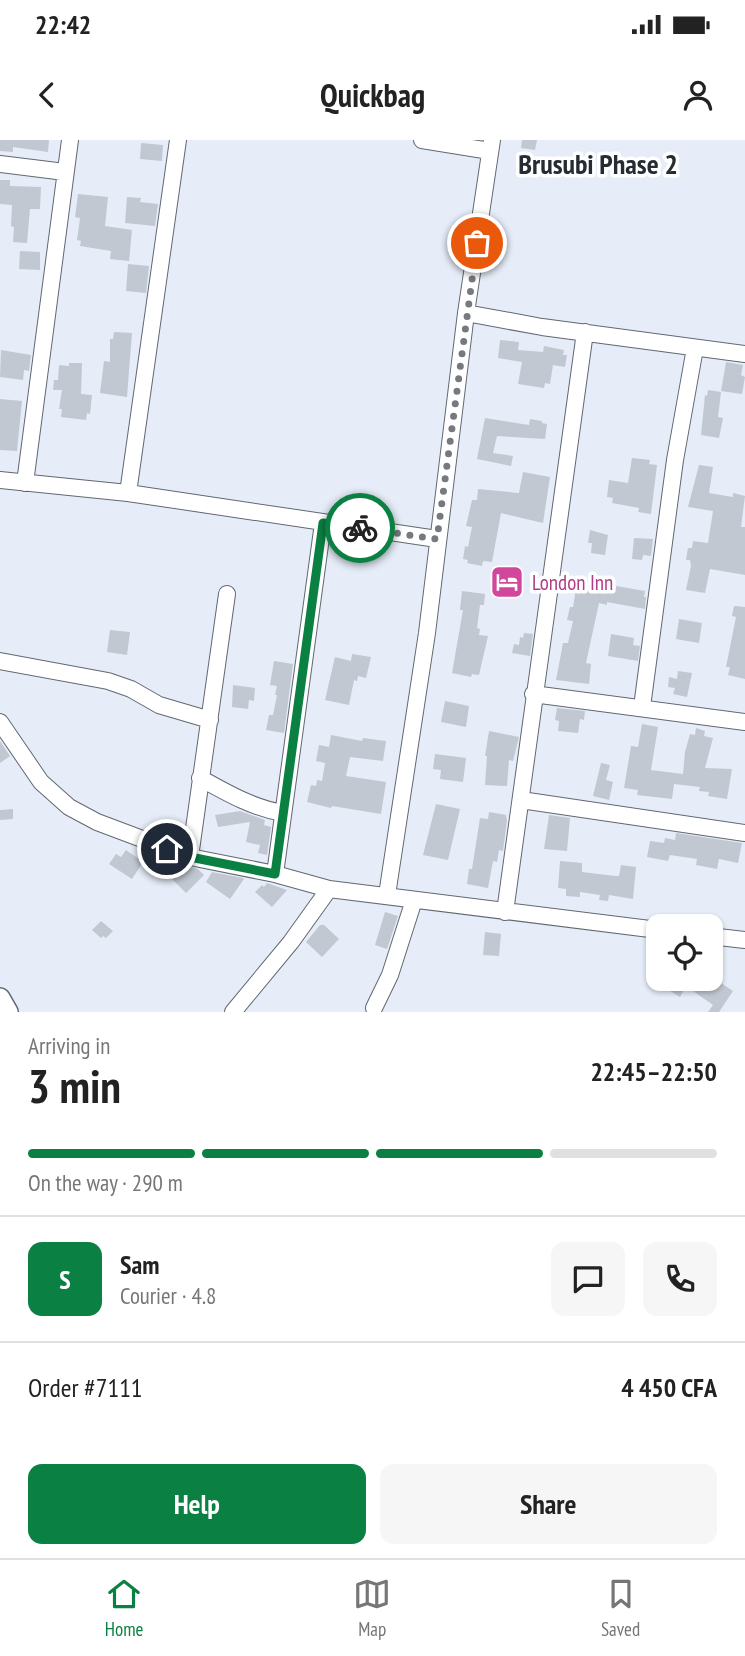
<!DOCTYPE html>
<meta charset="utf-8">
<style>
:root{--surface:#fff;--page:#f6f6f6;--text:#222;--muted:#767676;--line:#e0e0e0;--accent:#0b8043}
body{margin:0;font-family:"PT Sans Narrow",sans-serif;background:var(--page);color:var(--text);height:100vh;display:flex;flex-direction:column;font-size:26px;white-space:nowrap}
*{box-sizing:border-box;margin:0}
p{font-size:23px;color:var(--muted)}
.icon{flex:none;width:38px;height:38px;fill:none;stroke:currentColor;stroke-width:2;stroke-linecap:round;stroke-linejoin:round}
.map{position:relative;height:872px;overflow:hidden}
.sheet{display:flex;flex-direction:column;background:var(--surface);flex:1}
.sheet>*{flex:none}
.tools{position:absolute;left:646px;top:774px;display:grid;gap:14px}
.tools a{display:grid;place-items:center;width:77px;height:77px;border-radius:14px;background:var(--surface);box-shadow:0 2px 5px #0004;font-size:35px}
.pin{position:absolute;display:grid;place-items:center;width:60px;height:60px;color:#fff;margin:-30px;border:4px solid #fff;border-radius:50%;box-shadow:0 2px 7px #0007}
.courier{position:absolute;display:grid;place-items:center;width:70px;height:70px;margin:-35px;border:5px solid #0b8043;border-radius:50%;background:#fff;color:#222;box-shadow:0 2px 9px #0007}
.overview em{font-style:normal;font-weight:600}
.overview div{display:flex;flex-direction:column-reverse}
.overview{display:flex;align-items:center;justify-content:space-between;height:119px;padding:0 28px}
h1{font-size:46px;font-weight:600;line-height:52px}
.bar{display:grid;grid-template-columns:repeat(4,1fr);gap:10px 7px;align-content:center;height:84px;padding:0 28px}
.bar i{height:9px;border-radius:5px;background:var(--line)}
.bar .on{background:var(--accent)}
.bar p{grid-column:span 4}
.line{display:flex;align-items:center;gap:18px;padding:0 28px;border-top:2px solid var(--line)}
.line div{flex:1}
.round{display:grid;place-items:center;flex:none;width:74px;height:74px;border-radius:14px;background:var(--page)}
.action{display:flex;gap:14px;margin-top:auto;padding:14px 28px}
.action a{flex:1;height:80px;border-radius:14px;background:var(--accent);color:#fff;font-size:28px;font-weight:600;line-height:80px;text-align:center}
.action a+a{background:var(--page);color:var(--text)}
.status{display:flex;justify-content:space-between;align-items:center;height:49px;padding:0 35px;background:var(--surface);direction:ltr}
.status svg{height:19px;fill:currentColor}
header{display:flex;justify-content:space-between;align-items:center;height:91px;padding:0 28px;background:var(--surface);font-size:32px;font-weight:600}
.tabs{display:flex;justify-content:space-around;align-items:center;height:98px;border-top:2px solid var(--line);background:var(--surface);font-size:19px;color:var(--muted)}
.tabs a{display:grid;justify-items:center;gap:4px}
.tabs .on{color:var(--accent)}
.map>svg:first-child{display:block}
</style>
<div class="status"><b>22:42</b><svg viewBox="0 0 49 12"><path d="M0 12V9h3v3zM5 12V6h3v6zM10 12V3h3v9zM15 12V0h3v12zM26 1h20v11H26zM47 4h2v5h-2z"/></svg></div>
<header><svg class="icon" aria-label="back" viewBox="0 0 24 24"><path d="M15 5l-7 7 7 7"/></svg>Quickbag<svg class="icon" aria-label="person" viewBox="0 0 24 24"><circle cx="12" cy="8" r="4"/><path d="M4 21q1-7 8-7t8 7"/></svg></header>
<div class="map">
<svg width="745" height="872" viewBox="0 0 745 872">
<rect width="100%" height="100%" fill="#e6edf8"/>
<!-- building -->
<path fill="#c1c8d2" d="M0,0H49L48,12L13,7V12L0,11Z
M522,0H537L535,10L521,8Z
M141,3L163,5L162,21L140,19Z
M0,40H10V46L41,47L40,69H30L27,103L13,102L14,87L11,86L12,65L0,64Z
M78,54L108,57L105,86L132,90L129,121L110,119L111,111L80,106L81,101L77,100L80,78L75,77Z
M127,57L141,58L140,62L158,64L155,86L125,83Z
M20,111L40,112V130L19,129Z
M128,124L149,126L146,153L126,151Z
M114,192L132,193L127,257L100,253L104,221L110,222V199H113Z
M500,200L519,202L518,210L543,212L544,206L564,210L563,215H567L565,227L553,225L550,244L545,243L544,248L518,244L522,222L498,218Z
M1,210L31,215L29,231L24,230L23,240L0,237Z
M726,222L743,225L741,235L745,237L742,254L721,251Z
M69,223H82L81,254L92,255L90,274L87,273L86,280L61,277L62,269H59L62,250H53L54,240H58L59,225L69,226Z
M708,250L721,252L718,277L723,278L719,298L701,295L705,255L707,256Z
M0,259L22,261L17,311L0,310Z
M485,278L529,285L530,279L542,281V283L547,284L545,299L497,296L493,313L513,316L511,326L477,319Z
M632,318L650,320L649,324L657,325L651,374L638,372L639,368L612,363L613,358L607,357L609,340L628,343Z
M699,325L713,327L709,353L733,357V353L745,356L741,387H745V435L710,429L705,453L686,450L691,426L690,420H686L688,408H692L693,401L708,403L713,371L688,367Z
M523,332L550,337L543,383L501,373L492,422L483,421L482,426L467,423L468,420L463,419L465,406L468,407L472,387L466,386L472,360H477L478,349L519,353Z
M590,390L608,395L605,415L591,413L592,403H588Z
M634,398L653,399L651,416L643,415L642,420L632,419Z
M581,439L616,448V446L645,451L644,457H646L645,469L607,462V465L599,463L586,523L591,524L589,544L556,540L563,503H568L573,481L567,480L570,467H573L577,442L580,443Z
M462,451L485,454L484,465H480L477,488L480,489L479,495L488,496L479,535L472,534L471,537L452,533L463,470H460Z
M734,466L745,467V539L728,535L730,527H726L736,477L732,476Z
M679,479L702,483L699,503L676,499Z
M110,490L130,492L127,515L107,512Z
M524,493L533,494L530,516L512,513L514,504L519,505L520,497L523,498Z
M611,494L634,498L633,505L640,506L638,521L608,516Z
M352,514L371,517L366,538L358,536L357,541L354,540L349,565L325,560L335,517L351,521Z
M274,521L293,524L284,593L266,590L269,575H273L277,555H275L277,546L270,545Z
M678,531L692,533L687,557L673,554L675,548L668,547L669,537L677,539Z
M233,545L255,548L254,561L249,560L248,569L232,567Z
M445,561L469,566L466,587L441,582Z
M557,568L585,571L584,580L580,579L578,593L558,591L559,581L555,580Z
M642,584L658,587L651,630L683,634L685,612L690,594L695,595L696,588L705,591L704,596L713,598L705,628L732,629L727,659L708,656L709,652L699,651L700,647L674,644L672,659L637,655L638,650L624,648L631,606L638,607Z
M489,591L519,597L513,621L509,620L507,646L485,645L487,616H485Z
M331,595L362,601L363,598L386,601L383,621L350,617L346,636L386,642L381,674L332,666L331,668L307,662L311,645L316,646L317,640L322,641L325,623L316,621L319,605L329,607Z
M0,601L10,616L0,623Z
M435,614L466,618L463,642L440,639L441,630L433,629Z
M601,623L610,625L606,640L613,642L609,660L593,656Z
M436,664L460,669L448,720L423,715Z
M13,669V679L0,680V670Z
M240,671L265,680L264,685L271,687L267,715L258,713L260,705L246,702L250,682L218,687L215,675Z
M489,672L506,675L507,681L503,711L499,710L497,722L493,721L488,748L467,744L469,729H472L480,678L488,679Z
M549,675L570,678L567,711L544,709Z
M676,693L742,703L738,723L719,719L717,729L696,725L697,719L670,715L668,721L647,717L650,701L664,703L665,698L675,700Z
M126,710L143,722L132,739L109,724L116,714L121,717Z
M560,721L582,723V732L615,736H619L621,725L636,727L633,759L609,755L608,761L599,760L600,755L580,752V757L566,756V749L558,748Z
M182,725L198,729L204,735L186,753L170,737Z
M212,732L243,738L244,739L230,759L206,742Z
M267,743L287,750L272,767L255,752L262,745L264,747Z
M385,772L398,776L387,809L375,805Z
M101,781L113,791L106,798L103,796L101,798L92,790Z
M320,785H324L339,799L322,817L306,802Z
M485,792L501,794L499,816L483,815Z
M666,838H707L716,844L718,841L733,851L719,872H708L713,865L686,846L680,857L662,846Z"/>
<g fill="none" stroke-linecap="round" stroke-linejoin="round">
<defs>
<path id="minor" d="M422,0L490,11
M0,24L65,32
M466,173L542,187L745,214
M0,340L128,353L437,399
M25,343L70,0
M128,353L178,0
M323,383L275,734L329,749
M0,521L108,541L131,549L159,565L210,580
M533,554L745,582
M642,567L675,320L695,208
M0,582L41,642L69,667L97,682L190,717L275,734
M200,638C227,653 253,668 283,673
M521,660L745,693
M190,717L227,454
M387,755L427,493L466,173L492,0
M505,772L585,192
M710,796L745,800
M374,868L390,835L414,760
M233,872L291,802L329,749L658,790"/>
<path id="major" d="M0,858L8,872"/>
</defs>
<!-- minor casing -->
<use href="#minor" stroke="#616871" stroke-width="18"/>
<!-- major casing -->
<use href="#major" stroke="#616871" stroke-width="22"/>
<!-- minor -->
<use href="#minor" stroke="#fff" stroke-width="16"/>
<!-- major -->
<use href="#major" stroke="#fff" stroke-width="19"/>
</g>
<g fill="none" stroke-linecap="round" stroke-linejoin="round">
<!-- done -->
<path stroke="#767a80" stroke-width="7" stroke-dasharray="0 12.6" d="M360,388L437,399L477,103"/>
<!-- route -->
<path stroke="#0b8043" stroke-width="9" d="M167,709L190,717L275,734L323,383L360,388"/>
</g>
<!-- icons -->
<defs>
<symbol id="hotel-square" viewBox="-11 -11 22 22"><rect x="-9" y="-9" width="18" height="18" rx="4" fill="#d1479c" stroke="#fff"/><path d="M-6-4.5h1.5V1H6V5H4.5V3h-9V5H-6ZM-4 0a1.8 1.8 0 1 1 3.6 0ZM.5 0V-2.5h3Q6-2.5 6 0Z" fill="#fff"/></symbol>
</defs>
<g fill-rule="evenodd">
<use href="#hotel-square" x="488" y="423" width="38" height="38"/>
</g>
<g text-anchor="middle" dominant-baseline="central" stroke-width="7" stroke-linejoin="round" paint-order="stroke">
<!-- hotel labels -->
<g font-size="21" fill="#b23c85" stroke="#fff" text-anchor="start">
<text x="532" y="442">London Inn</text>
</g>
<!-- district labels -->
<g font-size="28" font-weight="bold" fill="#262c33" stroke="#fff">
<text x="598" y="23">Brusubi Phase 2</text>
</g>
</g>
</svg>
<div class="tools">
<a><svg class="icon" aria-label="locate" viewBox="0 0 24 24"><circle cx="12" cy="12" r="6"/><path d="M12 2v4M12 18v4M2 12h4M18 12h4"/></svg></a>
</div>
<div class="pin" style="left:477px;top:103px;background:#ea580c"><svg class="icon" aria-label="bag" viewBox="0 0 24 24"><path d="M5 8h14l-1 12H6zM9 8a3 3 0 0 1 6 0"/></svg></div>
<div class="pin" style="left:167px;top:709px;background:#1f2937"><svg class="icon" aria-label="home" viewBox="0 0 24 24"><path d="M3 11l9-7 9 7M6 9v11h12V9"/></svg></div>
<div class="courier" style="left:360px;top:388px"><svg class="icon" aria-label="bike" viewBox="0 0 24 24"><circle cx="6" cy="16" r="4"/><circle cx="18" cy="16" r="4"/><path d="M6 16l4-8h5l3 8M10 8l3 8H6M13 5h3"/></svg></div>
</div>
<section class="sheet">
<div class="overview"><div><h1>3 min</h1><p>Arriving in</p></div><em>22:45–22:50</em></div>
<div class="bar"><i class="on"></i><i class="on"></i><i class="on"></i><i></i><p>On the way · 290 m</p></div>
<div class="line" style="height:126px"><b class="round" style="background:var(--accent);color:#fff">S</b><div><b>Sam</b><p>Courier · 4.8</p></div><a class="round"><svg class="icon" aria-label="chat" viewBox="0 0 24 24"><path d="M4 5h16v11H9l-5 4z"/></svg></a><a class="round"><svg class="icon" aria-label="phone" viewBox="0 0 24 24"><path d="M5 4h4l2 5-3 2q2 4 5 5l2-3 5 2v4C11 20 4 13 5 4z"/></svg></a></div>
<div class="line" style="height:91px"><div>Order #7111</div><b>4 450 CFA</b></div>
<div class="action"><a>Help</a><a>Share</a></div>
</section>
<nav class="tabs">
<a class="on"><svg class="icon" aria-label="home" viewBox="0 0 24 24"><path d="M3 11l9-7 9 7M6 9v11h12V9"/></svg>Home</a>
<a><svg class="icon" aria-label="map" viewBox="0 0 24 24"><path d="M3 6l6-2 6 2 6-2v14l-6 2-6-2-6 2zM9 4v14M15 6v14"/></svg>Map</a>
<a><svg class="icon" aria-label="saved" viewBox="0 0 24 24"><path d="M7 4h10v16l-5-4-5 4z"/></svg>Saved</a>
</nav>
